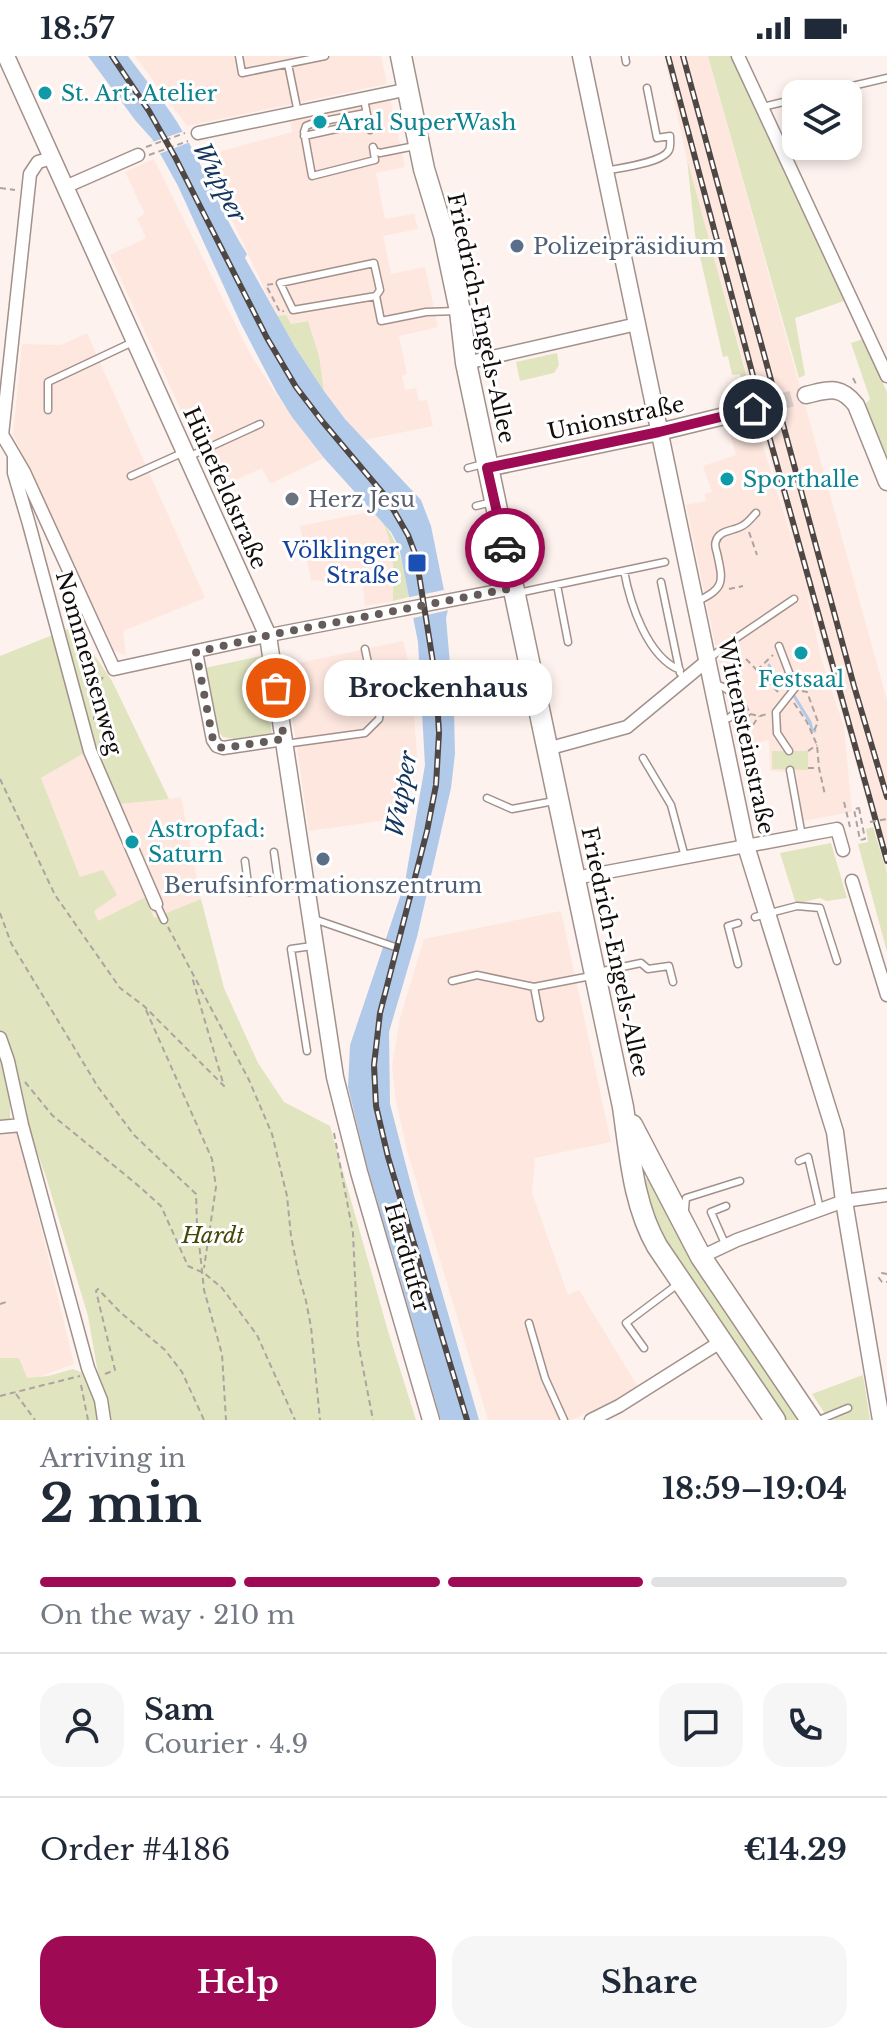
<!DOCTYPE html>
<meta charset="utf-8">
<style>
:root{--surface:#fff;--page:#f6f6f7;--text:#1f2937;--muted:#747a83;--line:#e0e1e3;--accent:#9e0b54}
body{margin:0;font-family:"Libre Baskerville",serif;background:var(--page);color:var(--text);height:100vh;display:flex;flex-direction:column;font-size:30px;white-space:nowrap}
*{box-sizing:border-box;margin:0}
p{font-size:26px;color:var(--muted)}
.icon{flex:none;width:44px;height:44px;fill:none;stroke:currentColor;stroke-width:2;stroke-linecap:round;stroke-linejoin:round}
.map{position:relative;height:1364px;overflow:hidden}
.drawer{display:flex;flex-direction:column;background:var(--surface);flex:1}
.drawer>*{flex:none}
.fabs{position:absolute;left:782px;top:24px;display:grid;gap:16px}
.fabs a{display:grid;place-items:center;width:80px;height:80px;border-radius:16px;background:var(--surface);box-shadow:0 4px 12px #0003;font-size:40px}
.pin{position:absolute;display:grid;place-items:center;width:68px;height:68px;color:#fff;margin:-34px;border:4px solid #fff;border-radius:50%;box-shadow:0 2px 8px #0007}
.courier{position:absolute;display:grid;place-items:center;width:80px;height:80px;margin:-40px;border:6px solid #9e0b54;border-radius:50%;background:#fff;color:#222;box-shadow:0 2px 10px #0007}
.bubble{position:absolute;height:56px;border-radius:24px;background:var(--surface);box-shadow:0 4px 12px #0003;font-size:26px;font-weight:800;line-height:56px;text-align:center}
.overview em{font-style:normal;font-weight:800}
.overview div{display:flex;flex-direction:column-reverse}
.overview{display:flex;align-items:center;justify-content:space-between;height:136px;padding:0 40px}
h1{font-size:52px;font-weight:800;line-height:60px}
.bar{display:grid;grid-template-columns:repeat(4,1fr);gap:12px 8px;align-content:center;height:96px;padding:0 40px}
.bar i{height:10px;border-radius:6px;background:var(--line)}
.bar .selected{background:var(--accent)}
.bar p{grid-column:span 4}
.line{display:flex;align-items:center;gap:20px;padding:0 40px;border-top:2px solid var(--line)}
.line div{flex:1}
.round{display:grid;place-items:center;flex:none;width:84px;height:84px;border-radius:24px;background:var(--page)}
.cta{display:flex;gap:16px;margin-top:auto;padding:16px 40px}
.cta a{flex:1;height:92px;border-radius:24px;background:var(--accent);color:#fff;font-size:32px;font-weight:800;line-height:92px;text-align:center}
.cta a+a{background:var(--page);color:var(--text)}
.status{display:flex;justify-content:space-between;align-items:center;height:56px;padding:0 40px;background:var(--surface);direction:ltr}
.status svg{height:22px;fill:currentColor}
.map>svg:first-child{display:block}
</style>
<div class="status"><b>18:57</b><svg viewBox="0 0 49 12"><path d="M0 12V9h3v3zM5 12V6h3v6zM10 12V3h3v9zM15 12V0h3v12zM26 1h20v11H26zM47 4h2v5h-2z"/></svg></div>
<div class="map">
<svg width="887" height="1364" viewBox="0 0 887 1364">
<rect width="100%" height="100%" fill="#fef2ee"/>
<!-- built -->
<path fill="#fde7df" d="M135,0H381L387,28L187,70Z
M664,0H708L887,644V817L806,532L821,602L844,671L852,756L803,765L796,717L770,715L769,684L737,692L686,449L706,445L705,438L712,436L703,410L736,399L728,369L755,364L801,513L687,103Z
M390,42L405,111L376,117L385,163L414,158L418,173L383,180L391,218L425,211L438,271L399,280L407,318L402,320L405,334L416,332L419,345L427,344L433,370L365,384L345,363L324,335L319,300L308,265L290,268L286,259L277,260L214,125L215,99L222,95L292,76L290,63Z
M154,103L249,296L275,337L324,402L270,428L262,412L217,433L110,199L146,182L137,162L145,158L125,116Z
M87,277L205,542L123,575L126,600L114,594L13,378L22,288L61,289Z
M374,455L382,466L390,483L394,507L393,545L365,550L363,529L311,524L300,470Z
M403,585L411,616L417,700L408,761L309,775L285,610Z
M84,697H98L169,743L181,741L201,843L154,862L146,842L98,866L41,722Z
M561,855L611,1086L535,1102L532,1137L568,1239L579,1234L638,1331L623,1340L572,1364H488L407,1094L396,1045L392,1010L400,962L424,883Z
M18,1077L74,1308L0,1335V1079Z"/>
<!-- green -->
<path fill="#e0e4bf" d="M708,0H731L844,245L795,262L805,319L799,322Z
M687,103L753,344L746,346L740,318L732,319L728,300L723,301L695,179Z
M286,259L291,268L308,265L319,300L324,335L295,291L277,260Z
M863,283L887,336V400L865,348L870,343L851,287Z
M557,297L559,309L554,317L520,325L516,306Z
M382,466C401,488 404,514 409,541L393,545C393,517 396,491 382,466Z
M75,570L112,625L169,743L119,748L97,697H84L41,722L80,821L103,814L117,839L94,855L98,865L146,841L154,862L201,843L224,932L258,1007L284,1046L330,1070L388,1275L416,1364H0V1302H19L27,1322L48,1320L73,1313L99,1323L88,1260L47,1124L25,1061L10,1049V1064L0,1065V600Z
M261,600L272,678L234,683L223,681L218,675L205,612Z
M772,695H808V714L772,713Z
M873,771L887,817V896L858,788L868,786L866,773Z
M831,787L847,842L827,845L820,842L796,848L780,797Z
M648,1122L652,1124L698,1212L730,1264L801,1364H786L681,1213L653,1167L642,1125Z
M863,1319L870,1364H829L812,1338Z"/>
<!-- water -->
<path fill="#b2cae9" d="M88,0H128C146,25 168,49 183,76C206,116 222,159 247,198L245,202L295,291L324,335L345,363L421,444L431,470L448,554L446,562L454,654L455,698L451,732L417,881L389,976L390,1048L414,1140L479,1364H441L366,1106L348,1031L350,989L405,826L425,709L418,586L399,491L391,476L324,402L292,361L277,337L241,268L178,130L152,83L135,64Z"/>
<!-- pier -->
<path fill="#fef2ee" d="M187,74L193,85L156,99L150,87Z
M444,534L449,554L409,563L405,542Z"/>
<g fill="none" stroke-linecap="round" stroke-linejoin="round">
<!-- stream -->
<path stroke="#b2cae9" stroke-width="3" d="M769,609L776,621L789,634
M793,638L810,666L812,674L815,675"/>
<!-- tertiary-tunnel -->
<path stroke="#dbd0cc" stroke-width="16" stroke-dasharray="16 8" stroke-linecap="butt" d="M753,353L806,339"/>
<defs>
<path id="service" d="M239,0L242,17L325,0
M625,0L626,6
M288,8L298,57
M818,38L887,22
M364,43L370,74
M762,51L796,43
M329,64L366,57
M311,68L306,70L304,76L312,120L375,104L373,91
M304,80L368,66
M373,91L375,95L380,97L415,90
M605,115C619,112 663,107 669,94C671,90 670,84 670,80L657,82L647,32
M376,240L380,234L374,207L280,227L293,254L376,240L381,265L426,256L457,255
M48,354V326L135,285
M188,401L260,368
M468,412L483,408
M131,420L182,397
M476,450L492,446
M624,515C630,547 647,601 680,614
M661,526L680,617
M557,529L568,586
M518,537L665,506
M696,546C724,532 724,528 717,497C716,493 714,489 716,485C719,474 734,475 742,470C748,467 752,461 756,457
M779,590L795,632L776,656L777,677L789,695
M365,593L371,621
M711,601L735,583L794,543
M714,627C731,634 733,636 738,654L729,662L720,664
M285,688L365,677L379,663L383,638L382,626
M643,702L671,749L685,801
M790,714L802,780
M487,742L512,753L554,745
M274,796L279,832
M245,805L249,836L306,828
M157,849L164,864
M755,861L797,850L820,852L837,905
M314,863L395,891
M738,867L728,870L738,908
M598,916L641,907L648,913L669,910L673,926
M452,925L477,919L534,931
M540,962L534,931L591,920
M307,995L291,893L312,890
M799,1105L808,1101L820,1153
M726,1150L711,1156L726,1190
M685,1153L686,1142L740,1125
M529,1267L545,1322L564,1364
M644,1292L626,1267L678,1228
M819,1364L848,1352"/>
<path id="minor" d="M738,0L887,320
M198,77L409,33
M65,131L138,99
M466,307L637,268
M0,375L24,416L114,613L275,578L513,532
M2,379L30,118L38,106L52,102
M14,400V417L29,468L90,695L156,848
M196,596L213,684L217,690L223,692L284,683
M547,693L627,671L708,604
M575,822L837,773L843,794
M852,825L887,939
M0,982L8,1005L22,1069L88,1312L101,1344L104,1364
M0,1071L22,1069
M701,1201L737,1184L844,1145L887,1139
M591,1364L619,1350L722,1285"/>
<path id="tertiary" d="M6,0L268,580L335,1021L359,1116L431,1364
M581,0L746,790L835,1076L844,1145L881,1364
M806,339C828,334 840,328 856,349L887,426
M487,412L659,376L753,353"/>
<path id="primary" d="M401,0L424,113L444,179L460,255L466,307L623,1051C630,1098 633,1148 657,1190L775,1364
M632,1069L701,1201L811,1364"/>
</defs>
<!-- service casing -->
<use href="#service" stroke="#a2918b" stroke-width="9"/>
<!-- minor casing -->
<use href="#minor" stroke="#a2918b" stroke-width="15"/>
<!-- tertiary casing -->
<use href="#tertiary" stroke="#a2918b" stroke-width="19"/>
<!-- primary casing -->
<use href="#primary" stroke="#a2918b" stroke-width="23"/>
<!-- path -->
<path stroke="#ada3a0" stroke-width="2" stroke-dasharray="6 4" stroke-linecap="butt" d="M146,91L185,77
M149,99L188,85
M0,132L15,134
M273,228L266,229L280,256L284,255
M853,322L856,328
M749,476L757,499
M729,533L743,530
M746,603L779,637
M757,614L773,599
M802,635L807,636L818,666L813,677
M794,647L807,666L817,689L819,712L825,739
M750,658L760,660L767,658
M94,664L95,632L103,621
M738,667L746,665L750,658L746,649
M753,669L759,660
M808,695L817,689
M808,712H818
M0,723L55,839L120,932L144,950L224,1030L192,921
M844,746L850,771
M859,752L865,783L860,784L854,753Z
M0,857L11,887L98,1031L134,1079L196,1138L197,1168L204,1234L222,1298L226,1364
M168,871L249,1024L272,1078L287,1140L291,1180L299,1220L306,1245L311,1271L320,1364
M146,954L212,1103L216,1131L204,1212
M25,1026L52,1059L134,1126L161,1150L188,1210L204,1217L222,1232L257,1279L295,1364
M334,1077L353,1177L358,1286L373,1364
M887,1218L882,1217L879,1222L882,1226H887
M0,1248L9,1245
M105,1318L115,1314L96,1235L98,1233L120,1256L165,1294L182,1316L204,1364
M81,1329L88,1364
M16,1338L35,1364
M0,1340L80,1320"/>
<!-- service -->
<use href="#service" stroke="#fff" stroke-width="6"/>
<!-- minor -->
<use href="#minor" stroke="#fff" stroke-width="12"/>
<!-- tertiary -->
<use href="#tertiary" stroke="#fff" stroke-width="16"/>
<!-- primary -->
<use href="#primary" stroke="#fff" stroke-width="20"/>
<defs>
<path id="rail" d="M112,0L149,55L175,101L267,282L296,331L322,365L386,441L408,479L416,500L436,625L439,677L436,729L427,775L380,957L374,1009L376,1050L388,1101L467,1364
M668,0L769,380L887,805
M683,0L854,630L887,741"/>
</defs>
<!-- rail casing -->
<use href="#rail" stroke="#4e4744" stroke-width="6"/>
<!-- rail -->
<use href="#rail" stroke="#fff" stroke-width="3" stroke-dasharray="9" stroke-linecap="butt"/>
<!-- path-bridge -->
<path stroke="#ada3a0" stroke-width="2" stroke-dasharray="6 4" stroke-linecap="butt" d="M870,766L887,763"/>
</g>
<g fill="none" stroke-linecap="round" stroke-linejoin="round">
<!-- done -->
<path stroke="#655c5a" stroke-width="8" stroke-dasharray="0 14.4" d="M276,632L284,683L223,692L217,690L213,684L196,596L275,578L513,532L505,492"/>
<!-- route -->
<path stroke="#9e0b54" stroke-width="10" d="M505,492L487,412L659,376L753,353"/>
</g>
<!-- markers -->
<g fill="#0f9aa8" stroke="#fff" stroke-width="3">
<circle cx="45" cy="37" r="8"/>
<circle cx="320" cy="66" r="8"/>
<circle cx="727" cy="423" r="8"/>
<circle cx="801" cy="597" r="8"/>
<circle cx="132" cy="786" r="8"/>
</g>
<g fill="#5c6f8a" stroke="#fff" stroke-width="3">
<circle cx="517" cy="190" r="8"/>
<circle cx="323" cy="803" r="8"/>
</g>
<circle fill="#6b7280" stroke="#fff" stroke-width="3" cx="292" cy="443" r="8"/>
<rect fill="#1a4fb4" stroke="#fff" stroke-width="3" x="407" y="497" width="20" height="20" rx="4"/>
<g text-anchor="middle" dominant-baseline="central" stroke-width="6" stroke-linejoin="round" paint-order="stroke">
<!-- culture labels -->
<g font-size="22" fill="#0d838f" stroke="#fff" text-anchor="start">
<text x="61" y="37">St. Art. Atelier</text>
<text x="336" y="66">Aral SuperWash</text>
<text x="743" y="423">Sporthalle</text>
<text x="801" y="623" text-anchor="middle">Festsaal</text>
<text x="148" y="773">Astropfad:<tspan x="148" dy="25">Saturn</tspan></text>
</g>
<!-- service labels -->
<g font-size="22" fill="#4e5e75" stroke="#fff" text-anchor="start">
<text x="533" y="190">Polizeipräsidium</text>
<text x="323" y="829" text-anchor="middle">Berufsinformationszentrum</text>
</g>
<!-- street labels -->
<g font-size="22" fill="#120c0a" stroke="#fff">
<text transform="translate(481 262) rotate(78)">Friedrich-Engels-Allee</text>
<text transform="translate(616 362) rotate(-12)">Unionstraße</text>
<text transform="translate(225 432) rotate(66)">Hünefeldstraße</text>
<text transform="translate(89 607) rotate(74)">Nommensenweg</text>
<text transform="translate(746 680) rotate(78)">Wittensteinstraße</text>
<text transform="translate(615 896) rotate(78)">Friedrich-Engels-Allee</text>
<text transform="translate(407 1201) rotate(74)">Hardtufer</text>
</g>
<!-- worship labels -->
<g font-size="22" fill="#5b616d" stroke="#fff" text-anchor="start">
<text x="308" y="443">Herz Jesu</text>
</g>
<!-- transit labels -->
<g font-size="22" fill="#164399" stroke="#fff" text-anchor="end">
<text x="399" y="494">Völklinger<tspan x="399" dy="25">Straße</tspan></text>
</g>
<!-- park labels -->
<g font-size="22" font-style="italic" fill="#454707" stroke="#fff">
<text x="213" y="1179">Hardt</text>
</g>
<!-- water labels -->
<g font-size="24" font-style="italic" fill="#13355d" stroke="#fff">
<text transform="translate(220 126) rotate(63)">Wupper</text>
<text transform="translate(401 738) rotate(-80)">Wupper</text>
</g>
</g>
</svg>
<div class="fabs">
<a><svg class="icon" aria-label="layers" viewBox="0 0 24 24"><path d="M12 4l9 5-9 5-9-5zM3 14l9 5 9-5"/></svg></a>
</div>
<div class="pin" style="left:276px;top:632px;background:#ea580c"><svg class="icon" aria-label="bag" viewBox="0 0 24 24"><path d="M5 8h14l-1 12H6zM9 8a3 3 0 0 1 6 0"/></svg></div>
<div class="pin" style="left:753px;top:353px;background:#1f2937"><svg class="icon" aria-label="home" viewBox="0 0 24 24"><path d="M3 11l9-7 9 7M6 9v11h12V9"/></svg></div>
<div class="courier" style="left:505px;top:492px"><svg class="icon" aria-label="car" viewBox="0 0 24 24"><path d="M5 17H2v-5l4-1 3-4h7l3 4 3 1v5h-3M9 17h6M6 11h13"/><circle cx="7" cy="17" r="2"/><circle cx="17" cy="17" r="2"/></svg></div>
<div class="bubble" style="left:324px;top:604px;width:228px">Brockenhaus</div>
</div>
<section class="drawer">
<div class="overview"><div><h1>2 min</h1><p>Arriving in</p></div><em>18:59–19:04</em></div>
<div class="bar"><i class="selected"></i><i class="selected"></i><i class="selected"></i><i></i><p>On the way · 210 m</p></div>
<div class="line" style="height:144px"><a class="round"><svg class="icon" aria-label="person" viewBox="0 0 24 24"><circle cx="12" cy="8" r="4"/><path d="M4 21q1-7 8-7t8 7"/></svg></a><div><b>Sam</b><p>Courier · 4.9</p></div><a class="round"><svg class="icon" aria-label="chat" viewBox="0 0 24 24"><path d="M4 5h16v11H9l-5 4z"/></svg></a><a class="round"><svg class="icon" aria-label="phone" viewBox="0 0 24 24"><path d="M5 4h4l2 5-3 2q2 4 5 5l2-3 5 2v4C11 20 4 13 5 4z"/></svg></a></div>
<div class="line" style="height:104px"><div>Order #4186</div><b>€14.29</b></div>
<div class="cta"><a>Help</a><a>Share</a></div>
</section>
